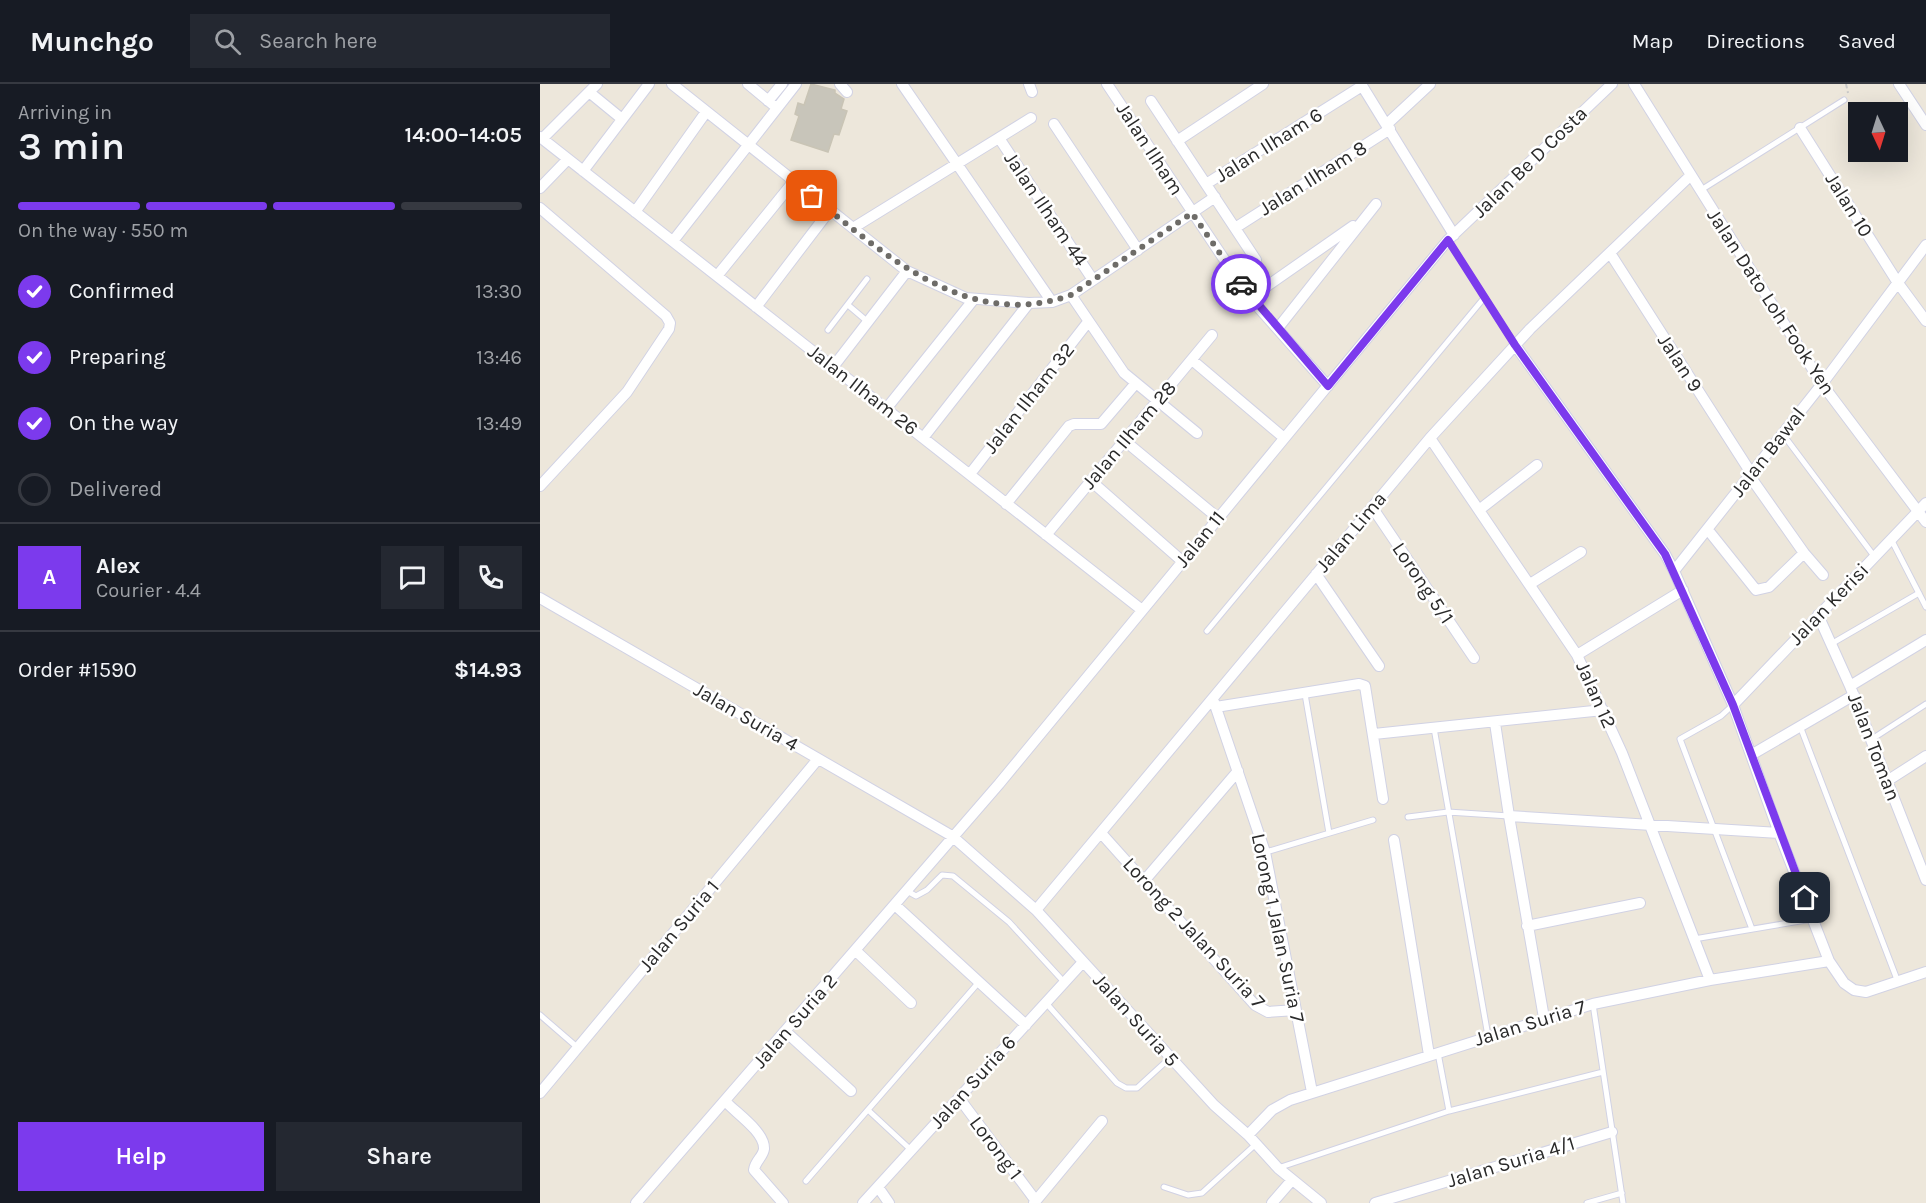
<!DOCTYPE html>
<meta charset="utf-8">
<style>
:root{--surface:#171b24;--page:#242831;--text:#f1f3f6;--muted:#9ea1a6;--line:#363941;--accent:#7c3aed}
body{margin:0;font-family:Karla,sans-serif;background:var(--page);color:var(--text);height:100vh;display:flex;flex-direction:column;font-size:22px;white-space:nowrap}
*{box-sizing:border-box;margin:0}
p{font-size:20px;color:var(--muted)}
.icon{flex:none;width:33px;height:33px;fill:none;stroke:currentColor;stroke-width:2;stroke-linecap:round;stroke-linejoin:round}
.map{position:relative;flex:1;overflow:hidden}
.side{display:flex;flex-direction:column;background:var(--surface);width:540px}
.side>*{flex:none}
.needle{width:39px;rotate:176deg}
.tools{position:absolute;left:1308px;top:18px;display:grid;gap:12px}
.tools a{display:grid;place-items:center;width:60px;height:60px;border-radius:0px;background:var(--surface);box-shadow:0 6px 24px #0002;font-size:30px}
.pin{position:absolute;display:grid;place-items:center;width:51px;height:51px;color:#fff;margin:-26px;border-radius:12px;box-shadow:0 3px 9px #0006}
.courier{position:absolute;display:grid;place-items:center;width:60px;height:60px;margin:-30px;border:4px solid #7c3aed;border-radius:50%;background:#fff;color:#222;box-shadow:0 2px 8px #0007}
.head em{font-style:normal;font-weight:600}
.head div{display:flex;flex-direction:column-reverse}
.head{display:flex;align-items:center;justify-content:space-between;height:102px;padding:0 18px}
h1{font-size:39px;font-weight:600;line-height:45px}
.bar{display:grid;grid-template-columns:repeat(4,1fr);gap:9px 6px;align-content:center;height:72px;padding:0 18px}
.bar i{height:8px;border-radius:4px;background:var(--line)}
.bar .current{background:var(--accent)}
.bar p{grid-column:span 4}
.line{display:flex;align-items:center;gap:15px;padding:0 18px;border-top:2px solid var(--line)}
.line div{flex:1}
.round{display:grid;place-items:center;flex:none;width:63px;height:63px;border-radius:0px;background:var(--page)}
ol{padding:0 18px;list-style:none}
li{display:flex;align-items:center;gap:18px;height:66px}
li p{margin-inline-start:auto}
li .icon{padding:6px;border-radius:50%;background:var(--accent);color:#fff;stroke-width:4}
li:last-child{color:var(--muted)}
li i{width:33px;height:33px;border:3px solid var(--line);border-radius:50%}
.button{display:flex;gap:12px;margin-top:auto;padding:12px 18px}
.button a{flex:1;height:69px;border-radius:0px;background:var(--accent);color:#fff;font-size:24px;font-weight:600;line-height:69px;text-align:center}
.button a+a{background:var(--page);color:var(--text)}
header{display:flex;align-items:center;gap:36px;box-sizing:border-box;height:84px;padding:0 30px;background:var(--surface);border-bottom:2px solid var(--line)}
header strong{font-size:28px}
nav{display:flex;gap:33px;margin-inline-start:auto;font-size:21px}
.search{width:420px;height:54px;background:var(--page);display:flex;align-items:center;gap:15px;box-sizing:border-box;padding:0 21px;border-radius:0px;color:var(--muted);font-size:22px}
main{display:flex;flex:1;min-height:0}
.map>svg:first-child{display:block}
</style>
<header>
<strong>Munchgo</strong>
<div class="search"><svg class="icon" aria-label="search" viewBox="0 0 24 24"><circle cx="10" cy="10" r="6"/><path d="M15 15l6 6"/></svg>Search here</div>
<nav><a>Map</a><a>Directions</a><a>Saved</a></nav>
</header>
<main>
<section class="side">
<div class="head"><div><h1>3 min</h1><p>Arriving in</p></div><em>14:00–14:05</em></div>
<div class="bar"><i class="current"></i><i class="current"></i><i class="current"></i><i></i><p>On the way · 550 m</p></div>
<ol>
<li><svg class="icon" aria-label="check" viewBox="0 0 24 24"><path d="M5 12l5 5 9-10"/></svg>Confirmed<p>13:30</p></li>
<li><svg class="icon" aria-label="check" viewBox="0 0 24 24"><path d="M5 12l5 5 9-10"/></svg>Preparing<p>13:46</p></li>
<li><svg class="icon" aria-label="check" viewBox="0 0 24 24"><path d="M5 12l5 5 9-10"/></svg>On the way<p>13:49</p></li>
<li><i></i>Delivered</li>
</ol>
<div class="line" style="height:108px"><b class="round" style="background:var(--accent);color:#fff">A</b><div><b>Alex</b><p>Courier · 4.4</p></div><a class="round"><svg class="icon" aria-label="chat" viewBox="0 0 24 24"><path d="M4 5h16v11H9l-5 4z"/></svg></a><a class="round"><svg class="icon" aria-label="phone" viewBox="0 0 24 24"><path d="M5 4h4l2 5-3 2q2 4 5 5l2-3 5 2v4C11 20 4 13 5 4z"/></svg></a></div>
<div class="line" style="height:78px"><div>Order #1590</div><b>$14.93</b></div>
<div class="button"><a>Help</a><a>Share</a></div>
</section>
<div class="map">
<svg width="1386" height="1119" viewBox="0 0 1386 1119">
<rect width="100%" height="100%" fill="#ede7db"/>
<!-- building -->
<path fill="#c8c5ba" stroke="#c9c4b5" stroke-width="1.5" d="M271,0L295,6V9L304,15L301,25L307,27L299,51L294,50L288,68L251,56L259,32L255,30L258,19L264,21Z"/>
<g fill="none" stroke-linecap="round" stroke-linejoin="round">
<defs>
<path id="service" d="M1161,106L1304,16
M908,156L975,261
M308,221L328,238
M288,246L327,195
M1242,349L1334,472
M1351,455L1386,523
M667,547L944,214
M1291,560L1379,509
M765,610L789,749
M1193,621L1181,632L1140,655L1212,845
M1260,642L1358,898
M894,644L948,952
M1332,655L1386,620
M868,733L908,728L969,732
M726,768L833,736
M367,807L376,812L387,806L402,791L413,792L469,838L524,898
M1154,855L1272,835
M506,919L577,999L586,1004H597L631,973
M1053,920L1083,1119
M0,931L37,963
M898,969L909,1027
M328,1026L371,1066
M738,1084L909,1027L1063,988
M266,1097L439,898
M624,1103L648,1111L662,1109L716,1060
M1047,1119L1082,1109"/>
<path id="minor" d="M132,0L367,187L426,214L489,219L512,218L531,211L675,113
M208,0L237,24
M300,0L307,8
M362,0L512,218
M489,0L492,8
M567,0L710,214L788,302
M821,0L914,151
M1094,0L1282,300L1386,438
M1359,0L1386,41
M49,8L82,35
M228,17L242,0
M611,17L716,176
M514,40L598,166
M847,40L890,0
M1260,44L1358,199L1386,237
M0,53L602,526
M459,54L553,196
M2,55L57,0
M637,57L723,0
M43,87L109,0
M666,100L822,2
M0,104L28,75
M0,124L126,232L130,239L129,245L87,308L0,402
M95,128L166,28
M313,144L491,34
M695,144L850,45
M133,157L256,0
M1070,169L1211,389
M177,192L254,97
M531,211L584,289L657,349
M710,214L813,142
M216,223L290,126
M738,244L836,120
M975,261L1125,470L1134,487L1193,621L1239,749L1289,877L1304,899L1314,906L1326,908L1386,888
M652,276L743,353
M293,283L367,187
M346,325L434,215
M383,354L489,219
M890,354L1037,571L1082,669L1170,896
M585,357L678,434
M430,390L548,238
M1209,391L1264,469L1283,491
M551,397L642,477
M466,420L529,342L534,340H561L596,299
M832,423L934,574
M939,426L997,381
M1168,446L1216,506L1229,503L1264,469
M506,451L672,251
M1134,487L1282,300L1386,161
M776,490L839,582
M990,500L1041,468
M0,514L412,752L496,826L674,1021L708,1051L738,1084L781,1119
M1278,531L1310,602L1386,796
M1037,571L1143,506
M1310,602L1386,556
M673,615L725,768L772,1008
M1193,621L1386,419
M676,623L819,600L825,602L843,715
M955,639L969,732L1004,934
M834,650L1063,626
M1211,671L1314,611
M1347,697L1386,672
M969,732L1239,749
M561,749L715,921L728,928L756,926
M854,756L889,971
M604,797L698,687
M355,821L486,941
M496,826L890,354L990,245L1150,92
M987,842L1100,819
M316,867L371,919
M245,947L311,1007
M0,1009L278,675
M419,1014L496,1117
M186,1018C196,1029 225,1048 224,1065C223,1073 215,1077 214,1086L243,1119
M708,1051L732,1026L750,1016L1053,920L1170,896L1289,877
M338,1103L349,1119
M96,1119L459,700L908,156L1072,0
M323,1119L543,878
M494,1119L562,1037
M732,1119L752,1096
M835,1119L1072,1048"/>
</defs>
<!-- service casing -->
<use href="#service" stroke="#d1d2e4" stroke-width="7"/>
<!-- minor casing -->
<use href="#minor" stroke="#d1d2e4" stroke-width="12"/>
<!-- path -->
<path stroke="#c8c8c8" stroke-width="2" stroke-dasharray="4.5 3" stroke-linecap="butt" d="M1306,0L1308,9"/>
<!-- service -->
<use href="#service" stroke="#fff" stroke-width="5"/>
<!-- minor -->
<use href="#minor" stroke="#fff" stroke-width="10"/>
</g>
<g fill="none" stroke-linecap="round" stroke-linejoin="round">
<!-- done -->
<path stroke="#6e6c68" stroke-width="6" stroke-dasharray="0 10.8" d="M272,112C345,171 429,248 531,211L652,129L701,200"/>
<!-- route -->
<path stroke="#7c3aed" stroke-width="8" d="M701,200L788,302L908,156L975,261L1125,470L1193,621L1265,814"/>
</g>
<g text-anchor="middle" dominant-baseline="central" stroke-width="5" stroke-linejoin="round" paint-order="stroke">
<!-- street labels -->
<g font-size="20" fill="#2a2a2a" stroke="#fff">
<text transform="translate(729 61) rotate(-32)">Jalan Ilham 6</text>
<text transform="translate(610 65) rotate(57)">Jalan Ilham</text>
<text transform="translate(990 78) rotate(-44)">Jalan Be D Costa</text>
<text transform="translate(773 94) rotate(-32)">Jalan Ilham 8</text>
<text transform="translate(1309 121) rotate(58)">Jalan 10</text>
<text transform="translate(506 125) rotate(56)">Jalan Ilham 44</text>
<text transform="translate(1231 218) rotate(57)">Jalan Dato Loh Fook Yen</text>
<text transform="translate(1140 279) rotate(57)">Jalan 9</text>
<text transform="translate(323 306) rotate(38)">Jalan Ilham 26</text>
<text transform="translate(489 314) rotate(-52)">Jalan Ilham 32</text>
<text transform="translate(589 351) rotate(-50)">Jalan Ilham 28</text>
<text transform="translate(1228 368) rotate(-52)">Jalan Bawal</text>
<text transform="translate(811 448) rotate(-50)">Jalan Lima</text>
<text transform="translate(660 455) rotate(-51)">Jalan 11</text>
<text transform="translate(883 499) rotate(56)">Lorong 5/1</text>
<text transform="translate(1289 520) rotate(-46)">Jalan Kerisi</text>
<text transform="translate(1056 611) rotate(66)">Jalan 12</text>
<text transform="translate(206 633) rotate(30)">Jalan Suria 4</text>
<text transform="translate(1334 663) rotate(69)">Jalan Toman</text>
<text transform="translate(139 842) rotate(-50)">Jalan Suria 1</text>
<text transform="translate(738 844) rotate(78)">Lorong 1 Jalan Suria 7</text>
<text transform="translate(654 849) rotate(47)">Lorong 2 Jalan Suria 7</text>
<text transform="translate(596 936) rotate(48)">Jalan Suria 5</text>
<text transform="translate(255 937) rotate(-49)">Jalan Suria 2</text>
<text transform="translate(990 939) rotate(-17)">Jalan Suria 7</text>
<text transform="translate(433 998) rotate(-48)">Jalan Suria 6</text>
<text transform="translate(456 1064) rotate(53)">Lorong 1</text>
<text transform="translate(971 1078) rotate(-17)">Jalan Suria 4/1</text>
</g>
</g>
</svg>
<div class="tools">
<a><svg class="needle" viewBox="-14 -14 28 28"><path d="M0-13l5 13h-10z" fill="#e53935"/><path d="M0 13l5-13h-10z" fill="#9ea1a6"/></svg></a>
</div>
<div class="pin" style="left:272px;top:112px;background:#ea580c"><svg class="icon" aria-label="bag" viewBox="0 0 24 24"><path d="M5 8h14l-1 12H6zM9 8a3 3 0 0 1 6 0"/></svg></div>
<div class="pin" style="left:1265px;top:814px;background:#1f2937"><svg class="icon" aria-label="home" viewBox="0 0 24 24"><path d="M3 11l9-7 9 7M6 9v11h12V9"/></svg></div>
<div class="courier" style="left:701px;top:200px"><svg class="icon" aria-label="car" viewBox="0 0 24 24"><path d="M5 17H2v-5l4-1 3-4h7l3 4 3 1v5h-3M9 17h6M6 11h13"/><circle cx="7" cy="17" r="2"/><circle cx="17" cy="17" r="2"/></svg></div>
</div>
</main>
